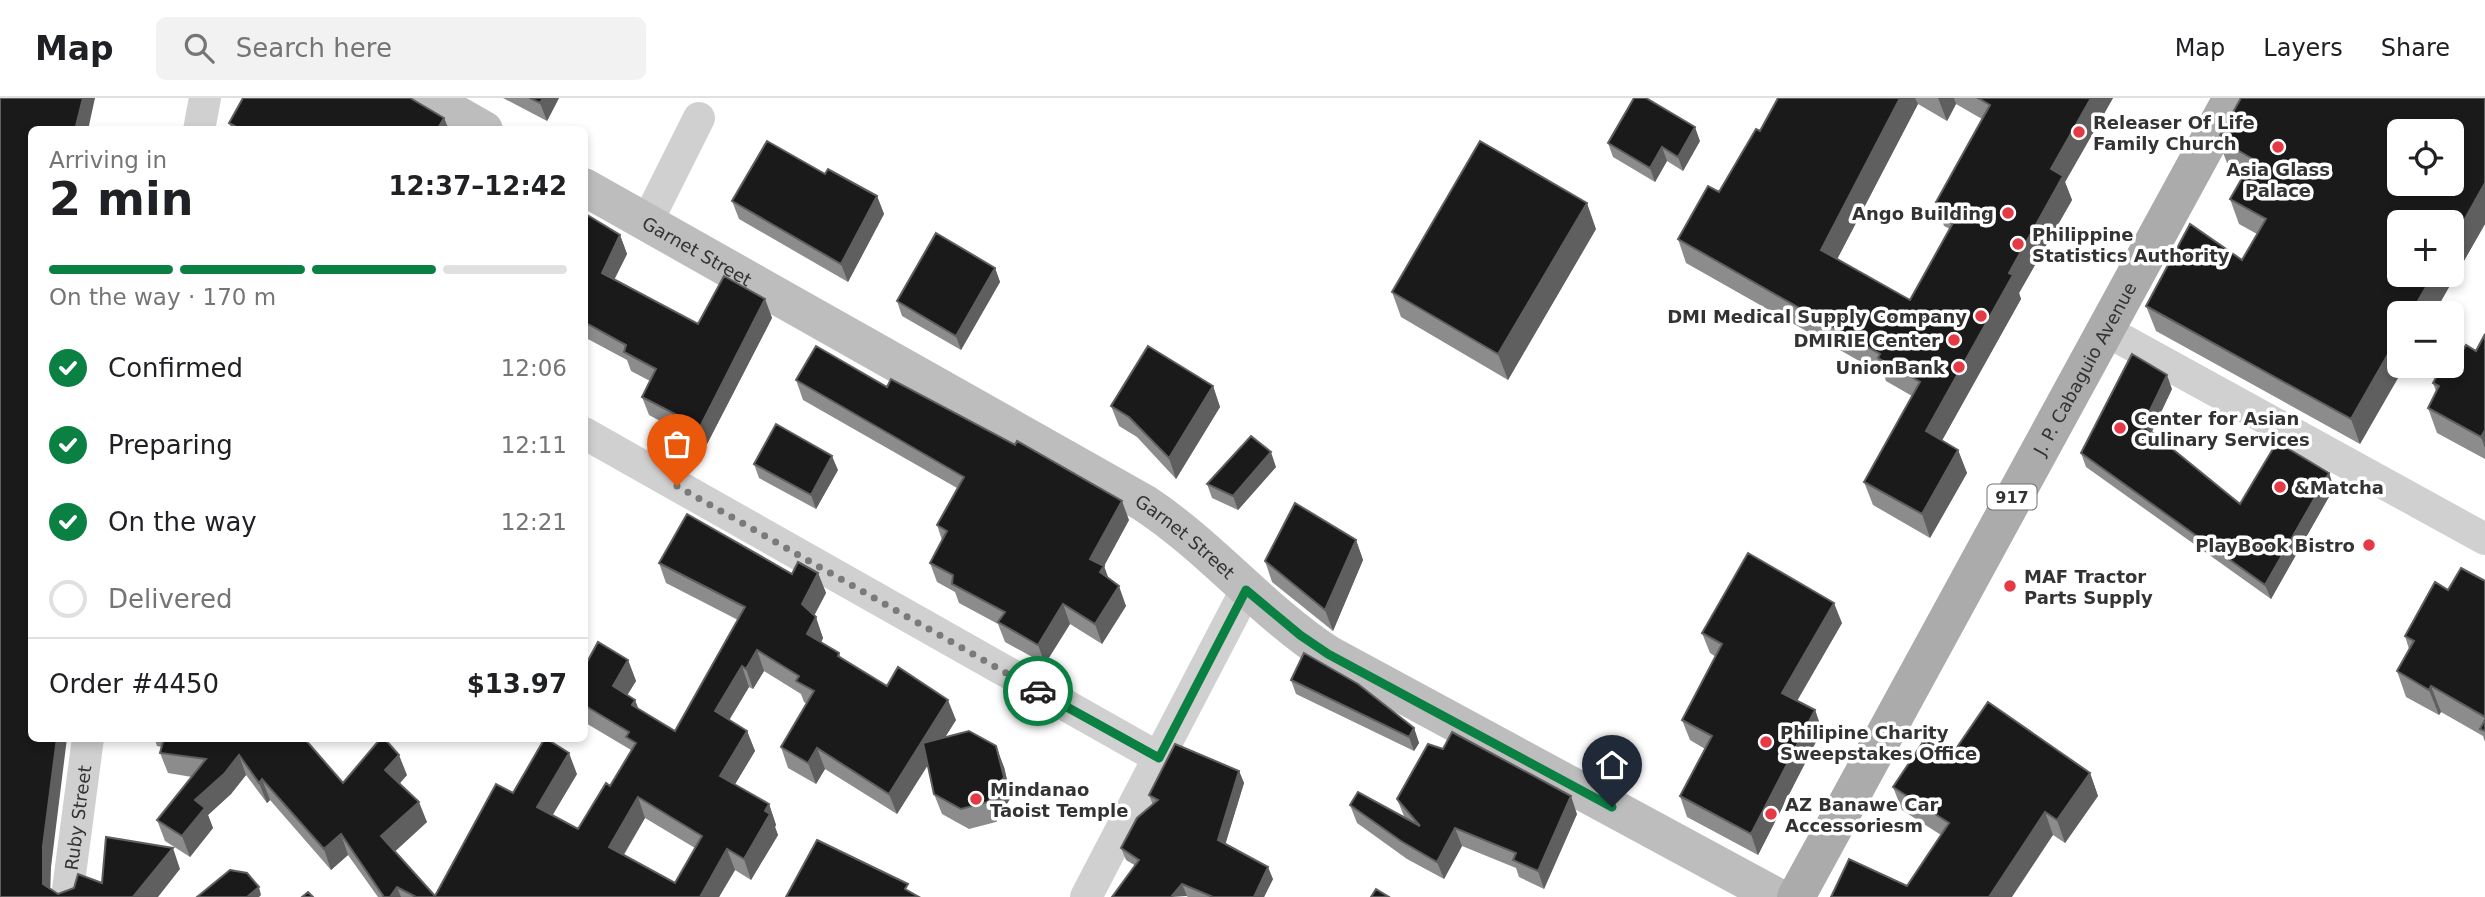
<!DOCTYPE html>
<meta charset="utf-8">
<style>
:root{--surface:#fff;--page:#f2f2f2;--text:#202124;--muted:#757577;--line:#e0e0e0;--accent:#0b8043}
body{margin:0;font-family:"DejaVu Sans",sans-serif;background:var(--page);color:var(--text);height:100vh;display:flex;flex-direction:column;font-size:26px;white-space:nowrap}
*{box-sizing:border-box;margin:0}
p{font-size:23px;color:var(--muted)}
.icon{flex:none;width:38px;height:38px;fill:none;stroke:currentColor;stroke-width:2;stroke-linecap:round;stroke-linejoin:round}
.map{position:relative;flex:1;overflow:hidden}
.details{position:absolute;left:28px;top:28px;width:560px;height:616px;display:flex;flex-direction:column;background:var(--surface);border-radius:10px;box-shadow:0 4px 10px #0003}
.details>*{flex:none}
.buttons{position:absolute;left:2387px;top:21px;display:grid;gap:14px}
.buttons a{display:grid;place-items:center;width:77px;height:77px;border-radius:10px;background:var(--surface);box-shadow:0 4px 10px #0003;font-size:35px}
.pin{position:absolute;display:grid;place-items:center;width:60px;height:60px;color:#fff;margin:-72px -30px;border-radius:50% 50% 50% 0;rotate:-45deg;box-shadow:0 0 7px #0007}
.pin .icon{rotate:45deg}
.courier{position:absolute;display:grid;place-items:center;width:70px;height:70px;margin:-35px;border:5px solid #0b8043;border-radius:50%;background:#fff;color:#222;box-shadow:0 2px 9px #0007}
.overview em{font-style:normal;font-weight:700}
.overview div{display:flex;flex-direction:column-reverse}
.overview{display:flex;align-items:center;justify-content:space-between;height:119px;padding:0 21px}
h1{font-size:46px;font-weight:700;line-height:52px}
.bar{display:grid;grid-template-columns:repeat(4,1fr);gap:10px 7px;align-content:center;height:84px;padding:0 21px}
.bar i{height:9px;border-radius:5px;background:var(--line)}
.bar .active{background:var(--accent)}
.bar p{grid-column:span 4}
.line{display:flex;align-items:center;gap:18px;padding:0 21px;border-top:2px solid var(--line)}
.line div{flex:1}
ol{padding:0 21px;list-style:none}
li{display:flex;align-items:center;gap:21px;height:77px}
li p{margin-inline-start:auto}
li .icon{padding:7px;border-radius:50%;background:var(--accent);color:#fff;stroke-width:4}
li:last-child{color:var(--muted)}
li i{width:38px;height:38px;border:4px solid var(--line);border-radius:50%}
header{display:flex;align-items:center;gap:42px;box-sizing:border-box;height:98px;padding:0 35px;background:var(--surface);border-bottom:2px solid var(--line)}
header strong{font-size:33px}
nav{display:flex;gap:38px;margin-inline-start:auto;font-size:24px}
.search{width:490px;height:63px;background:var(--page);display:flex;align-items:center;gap:18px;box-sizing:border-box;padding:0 24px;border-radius:10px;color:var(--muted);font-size:26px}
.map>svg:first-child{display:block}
</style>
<header>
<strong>Map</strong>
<div class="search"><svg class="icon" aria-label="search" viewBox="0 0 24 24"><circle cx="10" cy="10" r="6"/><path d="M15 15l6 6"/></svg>Search here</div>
<nav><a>Map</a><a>Layers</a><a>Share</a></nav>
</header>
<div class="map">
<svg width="2485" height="799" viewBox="0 0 2485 799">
<rect width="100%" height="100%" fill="#fff"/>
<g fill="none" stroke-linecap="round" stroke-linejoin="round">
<!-- street -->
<g stroke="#d0d0d0" stroke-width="32">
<path d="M199,32L205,0"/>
<path d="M647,124L699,20"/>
<path d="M2103,231L2485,441"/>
<path d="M584,335L1159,660"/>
<path id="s1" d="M67,799L88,640"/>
<path d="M1086,799L1246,492"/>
</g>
<!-- secondary -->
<g stroke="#bdbdbd" stroke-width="38">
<path d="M428,0L484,32"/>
<path id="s2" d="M584,89L1144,405C1211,449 1261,512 1328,556L1777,799"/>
</g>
<!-- primary -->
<path stroke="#ababab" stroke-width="38" id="s3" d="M1796,799L2232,0"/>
</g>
<!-- wall -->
<path fill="#8c8c8c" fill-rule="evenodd" d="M503,0H559L547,23Z
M1778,0H2113L2065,84L2072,102L2019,195L2021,201L1942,342L1958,352L1967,375L1930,440L1873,407L1864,384L1912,298L1886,283L1884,277L1686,165L1678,141L1719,94L1760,33ZM1918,6L1947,23L1956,6L1982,21L1936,104L1944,128L1950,131L1910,202L1837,161Z
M2485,0V126L2360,346L2156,233L2146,208L2242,162L2257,136L2239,126L2230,101L2245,76L2227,65L2218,41Z
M444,20L449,32H232L229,25Z
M1700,43L1683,73L1667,63L1655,84L1613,59L1608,45Z
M877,98L884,116L848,184L739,121L732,103Z
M584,115L620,137L627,156L614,182L698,226L765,201L772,220L706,348L649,317L642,299L650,283L631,273L627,262L586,240L584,244Z
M1596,131L1508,282L1401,219L1392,194Z
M995,170L1000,184L961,252L902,218L897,203Z
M2485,236V361L2437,335L2428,310L2436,293L2433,285L2476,253Z
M796,282L887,289L1129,422L1104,468L1108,481L1126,508L1102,546L1070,526L1045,566L1005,544L998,526L959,505L955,494L937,484L930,465L942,442L937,427L957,390L803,302Z
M1213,288L1220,309L1176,381L1137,339L1119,328L1111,308Z
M2172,291L2152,334L2240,406L2329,375L2334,390L2271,501L2086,369L2081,355Z
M754,366L838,372L816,411L759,380Z
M1276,369L1238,412L1212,400L1207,386Z
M1356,442L1363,462L1333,533L1272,484L1265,463Z
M659,465L792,476L818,475L826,495L814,518L823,540L821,545L839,555L841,560L887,588L956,622L945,639L1004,669L1011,699L996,724L969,731L942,716L934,696L928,667L897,716L825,671L816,686L788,670L781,649L807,606L804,604L801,596L764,573L753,591L749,589L729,622L747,633L755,653L735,686L769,706L776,727L775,729L778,737L751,782L735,772L719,799H378L348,757L331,772L270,702L267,705L246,677L231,696L208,717L213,730L190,759L165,743L157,722L192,679L168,675L160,655L162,649L157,648L155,642L149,640H304L343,685L407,677L400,685L427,724L395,753L435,798L513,695L577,676L552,717L578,731L610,688L631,654V652L584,624V565L628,562L636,583L627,597L635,602L638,611L675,633L738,522L666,485ZM645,720L695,750L675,785L624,757Z
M2485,483V644L2483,638L2441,614L2439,617L2406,599L2397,573L2409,551L2405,538L2448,492Z
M1842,525L1797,603L1815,612L1822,632L1758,757L1687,719L1680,698L1705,651L1690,642L1682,622L1716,559L1710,555L1702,535Z
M1291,582L1414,630L1419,645L1414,653L1296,596Z
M1951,658L2090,675L2098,698L2065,745L2053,737L1907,788L1941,737L1902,712L1893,689Z
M1239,673L1244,685L1225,746L1273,781L1264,799H1188L1126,762L1121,750L1153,707L1149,697Z
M1397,701L1577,716L1544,791L1519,779L1516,770L1462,748L1444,781L1407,761L1357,725L1350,707L1404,718Z"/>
<!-- shaded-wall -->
<path fill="#5f5f5f" d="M83,0H95L88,32H75Z
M543,0H559L547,23L540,5Z
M1900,0H1915L1918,6L1830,175L1821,152Z
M1938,0H1954L1956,6L1947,23Z
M2091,0H2113L2065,84L2072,102L2019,195L2021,201L1934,357L1926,333L2051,71Z
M444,20L449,32H437Z
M1695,29L1700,43L1683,73L1678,59Z
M1662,49L1667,63L1655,84L1650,70Z
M2485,85V126L2434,215H2411L2433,177H2452V144Z
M877,98L884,116L848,184L841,166Z
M1587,105L1596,131L1508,282L1498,256Z
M620,137L627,156L608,194L602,175Z
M995,170L1000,184L961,252L956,238Z
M765,201L772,220L706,348L700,329Z
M2399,237V268H2405L2360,346L2351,321Z
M2167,277L2172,291L2148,341L2143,327Z
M1213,288L1220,309L1176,381L1169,360Z
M2485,332V350L2481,339Z
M1958,352L1967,375L1930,440L1922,416Z
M1271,354L1276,369L1238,412L1233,398Z
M832,358L838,372L816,411L811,397Z
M2329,375L2334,390L2271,501L2265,487Z
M1122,403L1129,422L1104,468L1111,487L1090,461Z
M1356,442L1363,462L1333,533L1325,512Z
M818,475L826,495L809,527L802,506Z
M1119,488L1126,508L1102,546L1095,526Z
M1834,505L1842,525L1790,615L1782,595Z
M1063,506L1070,526L1045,566L1038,547Z
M816,519L823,540L815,557L807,536Z
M757,552L764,573L753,591L746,571Z
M628,562L636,583L620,609L613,588Z
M742,568L749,589L722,634L715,613Z
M2431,588L2441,614L2439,617L2429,592Z
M635,602L643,622L632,607Z
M948,602L956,622L897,716L889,696Z
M1815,612L1822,632L1758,757L1751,736Z
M1414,630L1419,645L1414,653L1409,639Z
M747,633L755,653L728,698L720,678Z
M57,640H67L51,769L50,799L43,786V748Z
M996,648L1004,669L1011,699L996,724L988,704Z
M817,650L825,671L816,686L808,665Z
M569,655L577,676L545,730L537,709Z
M239,657L246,677L231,696L208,717L213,730L190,759L182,738L195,702Z
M399,657L407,677L393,693L385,672Z
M1239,673L1244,685L1223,754L1218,742Z
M2090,675L2098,698L2065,745L2057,722Z
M262,681L270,702L267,705L259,685Z
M1571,698L1577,716L1544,791L1538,773Z
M638,699L645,720L616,769L609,749Z
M419,704L427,724L389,759L381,738Z
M769,706L776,727L775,729L778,737L751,782L744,761Z
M2045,714L2053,737L2012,799H1989Z
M1455,730L1462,748L1444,781L1437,764Z
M341,736L348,757L331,772L324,751Z
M173,750L180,771L158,799H133Z
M727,751L735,772L719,799H699Z
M1268,769L1273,781L1264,799H1254Z
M1182,786L1187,798L1171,799Z
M259,789L261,797L259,799H247Z
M397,789L401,799H390Z"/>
<!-- building -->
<path fill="#1a1a1a" stroke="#5f5f5f" stroke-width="2" fill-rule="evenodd" d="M0,0H83L75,32H32V640H57L43,748V786L58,796L74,790L78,776L102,785L106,739L173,750L133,799H0Z
M243,0H410L444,20L437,32H242L229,25Z
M530,0H543L540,5Z
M1634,0H1646L1695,29L1678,59L1662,49L1650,70L1608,45Z
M1778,0H1900L1821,152L1910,202L1958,116L1936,104L1990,7L1978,0H2091L2051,71L2063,78L2009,175L2013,177L1926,333L1958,352L1922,416L1864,384L1920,284L1878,260L1880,256L1678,141L1708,88L1719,94L1756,31L1760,33Z
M2241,0H2485V85L2452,144V124H2399V177H2433L2411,215H2399V237L2351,321L2146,208L2190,126L2242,162L2266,121L2230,101L2253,61L2218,41ZM2399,33H2452V86H2399Z
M767,43L825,76L828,71L877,98L841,166L732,103Z
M1480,43L1587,105L1498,256L1392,194Z
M584,115L620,137L602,175L698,226L724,178L765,201L700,329L642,299L656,271L624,254L626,247L584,224Z
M936,135L995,170L956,238L897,203Z
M2485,236V332L2481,339L2428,310L2439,288L2433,285L2442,268H2452V267L2454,268L2466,247L2476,253Z
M816,248L887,289L891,281L1015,347L1017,343L1122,403L1090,461L1104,468L1100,474L1119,488L1095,526L1063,506L1038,547L998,524L1005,514L952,486L953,477L930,465L947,433L937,427L964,379L796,282Z
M1148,248L1213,288L1169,360L1129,319L1111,308Z
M2132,256L2167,277L2143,327L2240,406L2277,344L2329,375L2265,487L2081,355Z
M776,326L832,358L811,397L754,366Z
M1251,338L1271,354L1233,398L1207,386Z
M1295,405L1356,442L1325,512L1265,463Z
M687,416L792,476L798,464L818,475L802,506L816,519L807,536L839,555L838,558L887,588L898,569L948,602L889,696L817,650L808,665L781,649L814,593L796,583L799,578L757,552L746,571L742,568L715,613L747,633L720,678L769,706L765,713L770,716L744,761L727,751L700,799H416L397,789L390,799H384L341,736L324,751L262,681L259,685L239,657L224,676L195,702L205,710L182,738L157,722L206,661L160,655L164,640H304L343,685L381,640H384L399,657L385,672L419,704L381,738L435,798L496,686L513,695L545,640L569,655L537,709L578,731L606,685L610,688L636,645L626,639L629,634L584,607V565L586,566L598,544L628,562L613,588L635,602L632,607L675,633L745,509L659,465ZM638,699L702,738L675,785L609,749Z
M1748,455L1834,505L1782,595L1815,612L1751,736L1680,698L1712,638L1682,622L1722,546L1702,535Z
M2461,470L2485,483V619L2431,588L2429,592L2397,573L2414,543L2405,538L2435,484L2448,492Z
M1304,555L1358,586L1414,630L1409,639L1291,582Z
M1988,604L2090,675L2057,722L2045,714L1989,799H1831L1849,761L1907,788L1949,725L1893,689L1925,641L1951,658Z
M2485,622V633L2480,631Z
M969,633L996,648L1004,679L988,704L961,711L934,696L923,645Z
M1452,634L1571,698L1538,773L1513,762L1516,755L1455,730L1437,764L1401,743L1350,707L1358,694L1420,728L1397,701L1428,646L1443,651Z
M1175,646L1239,673L1218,742L1268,769L1254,799H1213L1182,786L1171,799H1112L1139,762L1121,750L1137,720L1158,702L1149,697Z
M817,742L908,786L905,791L919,799H786Z
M230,772L247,775L259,789L247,799H197Z
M1376,791L1389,799H1371Z
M308,794L313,799H302Z"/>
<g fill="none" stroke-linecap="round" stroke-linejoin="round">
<!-- done -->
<path stroke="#7a7a7a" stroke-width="7" stroke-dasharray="0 12.6" d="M677,388L1038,593"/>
<!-- route -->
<path stroke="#0b8043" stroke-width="9" d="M1038,593L1159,660L1246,492L1300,537L1328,556L1612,709"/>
</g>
<!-- markers -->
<g fill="#e63946" stroke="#fff" stroke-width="2.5">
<circle cx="2079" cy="34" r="7"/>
<circle cx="2278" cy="49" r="7"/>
<circle cx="2008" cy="115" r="7"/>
<circle cx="2018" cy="146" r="7"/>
<circle cx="1981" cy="218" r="7"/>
<circle cx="1954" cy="242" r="7"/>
<circle cx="1959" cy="269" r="7"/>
<circle cx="2120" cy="330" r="7"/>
<circle cx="2280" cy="389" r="7"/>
<circle cx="2369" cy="447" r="7"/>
<circle cx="2010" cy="488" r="7"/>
<circle cx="1766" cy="644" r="7"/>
<circle cx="976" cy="701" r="7"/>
<circle cx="1771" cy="716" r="7"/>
</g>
<g text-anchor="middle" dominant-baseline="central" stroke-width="7" stroke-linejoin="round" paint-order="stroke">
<!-- shield labels -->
<rect fill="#fff" stroke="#707070" stroke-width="2" x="1987.5" y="386.5" width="49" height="25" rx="5"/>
<g font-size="16" font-weight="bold" fill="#333">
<text x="2012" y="399">917</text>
</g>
<!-- poi labels -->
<g font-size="18" font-weight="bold" fill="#333" stroke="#fff" text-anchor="start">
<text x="2093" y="24">Releaser Of Life<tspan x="2093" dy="21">Family Church</tspan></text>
<text x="2278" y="71" text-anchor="middle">Asia Glass<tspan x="2278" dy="21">Palace</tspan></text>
<text x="1994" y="115" text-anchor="end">Ango Building</text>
<text x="2032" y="136">Philippine<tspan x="2032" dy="21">Statistics Authority</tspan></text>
<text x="1967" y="218" text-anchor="end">DMI Medical Supply Company</text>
<text x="1940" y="242" text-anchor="end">DMIRIE Center</text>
<text x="1945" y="269" text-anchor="end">UnionBank</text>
<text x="2134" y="320">Center for Asian<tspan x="2134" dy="21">Culinary Services</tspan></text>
<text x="2294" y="389">&amp;Matcha</text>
<text x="2355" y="447" text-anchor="end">PlayBook Bistro</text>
<text x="2024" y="478">MAF Tractor<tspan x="2024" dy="21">Parts Supply</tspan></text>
<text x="1780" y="634">Philipine Charity<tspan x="1780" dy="21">Sweepstakes Office</tspan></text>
<text x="990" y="691">Mindanao<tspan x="990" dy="21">Taoist Temple</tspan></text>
<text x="1785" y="706">AZ Banawe Car<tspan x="1785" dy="21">Accessoriesm</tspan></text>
</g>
<!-- street labels -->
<g font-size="18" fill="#333" stroke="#fff">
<text stroke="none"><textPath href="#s2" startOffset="130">Garnet Street</textPath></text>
<text stroke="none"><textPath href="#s3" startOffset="602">J. P. Cabaguio Avenue</textPath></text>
<text stroke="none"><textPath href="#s2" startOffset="696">Garnet Street</textPath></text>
<text stroke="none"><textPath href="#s1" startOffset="80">Ruby Street</textPath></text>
</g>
</g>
</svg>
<div class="buttons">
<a><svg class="icon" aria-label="locate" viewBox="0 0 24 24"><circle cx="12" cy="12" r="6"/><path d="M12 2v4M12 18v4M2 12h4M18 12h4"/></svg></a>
<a>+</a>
<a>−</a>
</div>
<div class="pin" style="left:677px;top:388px;background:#ea580c"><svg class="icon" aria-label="bag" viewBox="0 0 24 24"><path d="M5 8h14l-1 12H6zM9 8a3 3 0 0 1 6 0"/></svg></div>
<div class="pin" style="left:1612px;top:709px;background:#1f2937"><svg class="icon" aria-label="home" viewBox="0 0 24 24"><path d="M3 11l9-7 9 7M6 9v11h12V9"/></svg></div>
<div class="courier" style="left:1038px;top:593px"><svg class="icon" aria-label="car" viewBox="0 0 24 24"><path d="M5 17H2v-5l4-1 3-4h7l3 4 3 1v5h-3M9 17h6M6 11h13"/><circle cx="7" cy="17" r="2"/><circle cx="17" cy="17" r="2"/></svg></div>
<section class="details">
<div class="overview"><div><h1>2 min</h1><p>Arriving in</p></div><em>12:37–12:42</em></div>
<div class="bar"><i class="active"></i><i class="active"></i><i class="active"></i><i></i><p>On the way · 170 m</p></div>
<ol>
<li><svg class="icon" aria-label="check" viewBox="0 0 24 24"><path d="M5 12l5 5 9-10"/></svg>Confirmed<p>12:06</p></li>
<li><svg class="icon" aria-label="check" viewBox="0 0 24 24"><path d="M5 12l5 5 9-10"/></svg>Preparing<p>12:11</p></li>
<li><svg class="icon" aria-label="check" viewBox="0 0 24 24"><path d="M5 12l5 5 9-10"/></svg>On the way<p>12:21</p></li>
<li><i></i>Delivered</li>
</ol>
<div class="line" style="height:91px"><div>Order #4450</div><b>$13.97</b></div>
</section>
</div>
